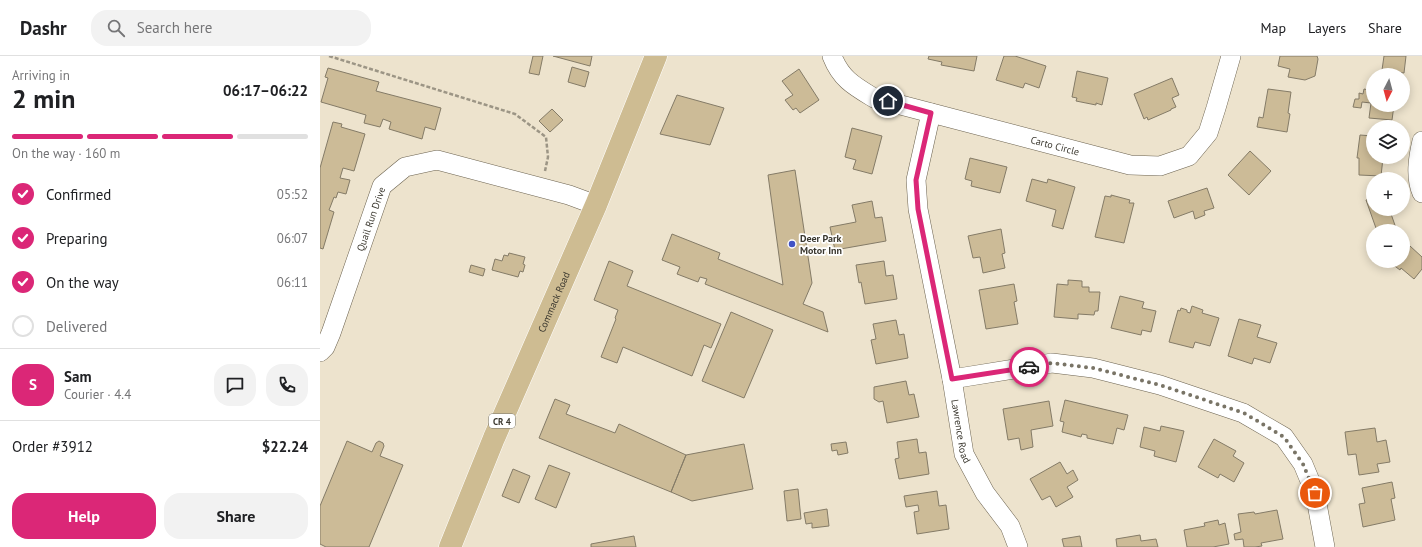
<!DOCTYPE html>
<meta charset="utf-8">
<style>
:root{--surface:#fff;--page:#f2f2f2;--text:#202124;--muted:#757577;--line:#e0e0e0;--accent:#db2777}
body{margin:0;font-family:"PT Sans",sans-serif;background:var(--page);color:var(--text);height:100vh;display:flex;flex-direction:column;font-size:15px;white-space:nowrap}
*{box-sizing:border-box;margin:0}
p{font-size:13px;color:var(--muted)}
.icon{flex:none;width:22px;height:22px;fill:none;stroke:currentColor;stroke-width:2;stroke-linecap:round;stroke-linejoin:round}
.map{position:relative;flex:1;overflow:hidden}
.panel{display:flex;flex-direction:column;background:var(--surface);width:320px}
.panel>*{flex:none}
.needle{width:26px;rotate:186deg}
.fabs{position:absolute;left:1046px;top:12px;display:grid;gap:8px}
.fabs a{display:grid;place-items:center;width:44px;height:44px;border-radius:50%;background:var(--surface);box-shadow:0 2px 10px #0003;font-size:20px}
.pin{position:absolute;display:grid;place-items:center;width:34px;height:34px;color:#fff;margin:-17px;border:2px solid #fff;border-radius:50%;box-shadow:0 1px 4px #0007}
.courier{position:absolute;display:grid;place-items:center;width:40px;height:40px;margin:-20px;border:3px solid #db2777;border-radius:50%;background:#fff;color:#222;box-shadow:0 1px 5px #0007}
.summary em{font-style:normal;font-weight:600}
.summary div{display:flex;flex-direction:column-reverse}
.summary{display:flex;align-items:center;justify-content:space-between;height:68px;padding:0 12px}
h1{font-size:26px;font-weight:600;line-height:30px}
.bar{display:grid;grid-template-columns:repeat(4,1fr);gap:6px 4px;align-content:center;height:48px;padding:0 12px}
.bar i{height:5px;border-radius:3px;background:var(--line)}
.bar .selected{background:var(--accent)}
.bar p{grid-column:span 4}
.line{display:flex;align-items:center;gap:10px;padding:0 12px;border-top:1px solid var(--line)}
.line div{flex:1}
.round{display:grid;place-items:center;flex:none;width:42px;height:42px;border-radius:16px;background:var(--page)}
ol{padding:0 12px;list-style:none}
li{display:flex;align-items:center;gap:12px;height:44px}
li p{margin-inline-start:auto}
li .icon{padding:4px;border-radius:50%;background:var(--accent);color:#fff;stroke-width:4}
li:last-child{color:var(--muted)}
li i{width:22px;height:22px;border:2px solid var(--line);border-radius:50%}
.primary-button{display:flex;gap:8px;margin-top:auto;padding:8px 12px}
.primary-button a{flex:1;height:46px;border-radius:16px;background:var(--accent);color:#fff;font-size:16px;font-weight:600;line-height:46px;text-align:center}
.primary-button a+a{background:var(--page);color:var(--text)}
header{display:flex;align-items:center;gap:24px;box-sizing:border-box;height:56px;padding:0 20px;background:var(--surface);border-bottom:1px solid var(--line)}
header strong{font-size:19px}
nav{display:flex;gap:22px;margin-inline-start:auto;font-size:14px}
.search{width:280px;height:36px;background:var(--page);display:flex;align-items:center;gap:10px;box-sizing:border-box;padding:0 14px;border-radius:16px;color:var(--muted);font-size:15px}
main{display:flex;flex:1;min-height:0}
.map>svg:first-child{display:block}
</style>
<header>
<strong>Dashr</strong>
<div class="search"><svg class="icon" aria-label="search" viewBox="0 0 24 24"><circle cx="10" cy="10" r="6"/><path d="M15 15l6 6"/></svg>Search here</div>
<nav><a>Map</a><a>Layers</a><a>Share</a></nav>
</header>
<main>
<section class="panel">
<div class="summary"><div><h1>2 min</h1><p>Arriving in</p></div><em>06:17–06:22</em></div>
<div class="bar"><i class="selected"></i><i class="selected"></i><i class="selected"></i><i></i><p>On the way · 160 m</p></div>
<ol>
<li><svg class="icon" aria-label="check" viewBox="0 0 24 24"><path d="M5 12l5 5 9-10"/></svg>Confirmed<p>05:52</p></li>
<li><svg class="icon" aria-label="check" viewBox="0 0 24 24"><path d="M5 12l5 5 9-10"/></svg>Preparing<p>06:07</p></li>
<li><svg class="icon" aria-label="check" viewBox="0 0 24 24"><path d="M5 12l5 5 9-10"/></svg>On the way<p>06:11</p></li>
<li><i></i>Delivered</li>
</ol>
<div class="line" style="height:72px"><b class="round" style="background:var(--accent);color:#fff">S</b><div><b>Sam</b><p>Courier · 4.4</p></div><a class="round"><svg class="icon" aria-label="chat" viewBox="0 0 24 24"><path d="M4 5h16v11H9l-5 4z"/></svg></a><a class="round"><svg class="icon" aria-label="phone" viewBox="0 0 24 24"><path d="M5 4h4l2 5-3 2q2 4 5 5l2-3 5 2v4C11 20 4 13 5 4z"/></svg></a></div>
<div class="line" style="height:52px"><div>Order #3912</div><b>$22.24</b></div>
<div class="primary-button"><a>Help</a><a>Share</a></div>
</section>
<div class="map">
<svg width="1102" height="491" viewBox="0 0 1102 491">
<rect width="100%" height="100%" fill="#ede3cd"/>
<!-- building -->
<path fill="#ccbb97" stroke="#847b67" d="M213,0H223L219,19L209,17Z
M233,0H272L270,10Z
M609,0H657L654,15L621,9L622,6L608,3Z
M684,0H695L726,10L719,32L705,27L703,32L676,24Z
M960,0H997L998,3L995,20L985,24L968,21L970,13L958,10Z
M1064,0H1086L1084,17L1062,14Z
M252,11L269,16L265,31L248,26Z
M8,12L59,26L56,35L121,52L115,74L105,71L102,83L69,73L71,66L63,63L60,71L44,67L46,59L1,46L8,22L5,21Z
M479,13L499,44L480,57L476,52L473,54L465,44L473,39L462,25Z
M757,15L788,22L782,49L776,47V49L756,45L757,42L752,41Z
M852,22L859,39L852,42L856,51L851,53V54L828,64L827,61L824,63L814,38Z
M948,33L971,36L968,57L970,58L967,76L937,71L939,61L943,62Z
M1044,33L1053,35V49H1074L1072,64L1049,62L1051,47L1042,46L1041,52L1033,51L1035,43H1039V37L1043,38Z
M357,39L404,52L390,89L340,78Z
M232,53L243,64L230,76L219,65Z
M13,66L22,68L21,71L45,78L34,115L23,112L20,122L30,124L26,138L18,136L16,142L14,141L11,149L9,154L14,156L3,193L0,192V112Z
M532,72L562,80L552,118L533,113L536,104L525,101Z
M1040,79L1053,80V101L1063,102L1061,120L1039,119V102H1037Z
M930,95L951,115L929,139L908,119Z
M650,102L687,111L680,137L651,130L652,125L645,123Z
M475,114L492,227L483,248L503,256L508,276L385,228L387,223L380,221L378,226L357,218L360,211L342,204L352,178L400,197L398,203L463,229L448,119Z
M712,123L727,127L728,123L755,131L743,173L732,170L736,154L706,145Z
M887,132L894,152L884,155L885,159L875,163L873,155L854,162L848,145Z
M791,139L810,144L809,147H814L804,187L775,181L785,140L791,141Z
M1053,141V153H1071L1070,155L1077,175H1057L1046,144Z
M552,145L555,162L562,161L566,185L515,194L510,171L536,166L532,149Z
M681,173L685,197L682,198L685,212L663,217L660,201L653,202L648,180Z
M1090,190L1102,201V213L1094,223L1081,212L1080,214L1072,208L1074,205H1083V192L1086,195Z
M189,197L205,201L203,208L205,209L203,216L200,215L198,221L172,214L175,203L182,205L184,199L188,200Z
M289,205L313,215L307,230L401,268L391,292L384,289L372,320L303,291L297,307L281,301L296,263L295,262L298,254L274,244Z
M564,205L566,220L573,219L577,243L545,248L541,226L539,227L536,209Z
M151,209L165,213L163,220L149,216Z
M748,224L762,225V231H769V236H780L778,255H775L774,259L758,258V263L734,261L737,228L748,229Z
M694,228L697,245L694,246L698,268L666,273L659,234Z
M800,240L824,246L822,252L836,255L831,276L822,274L821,279L791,272Z
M872,250L883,254L882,257L899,262L890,290L875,286L873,292L849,286L858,254L860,255L861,252L867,254V256L870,257Z
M411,256L453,274L424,342L382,325Z
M919,263L941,269L937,281L957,287L950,307L934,302L932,308L908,300Z
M576,264L579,279L584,278L588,302L556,308L551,284L556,283L553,268Z
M586,325L589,339L594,338L599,361L567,367L563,345L559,346L554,343V331Z
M235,343L250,349L246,358L295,377L299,368L366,399L351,436L219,382Z
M745,344L808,359L804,374L797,372L793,388L767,382V379L762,378L761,381L742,376L744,366L740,365Z
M729,345L733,370L711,374L713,391L701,394L699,382L688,384L683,353Z
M841,370L864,375L856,406L834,400L835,395L820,391L824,371L840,375Z
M1055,372L1057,386L1066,384L1070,406L1057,408L1059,416L1039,419L1036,398L1028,399L1025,376Z
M597,383L599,397L606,396L609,418L579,423L575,403L579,402L577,386Z
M894,383L916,395L913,400L924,407L914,426L900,418L898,422L878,411Z
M27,385L52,396L56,387L59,385L63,387L64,390L60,400L83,409L49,491H6L0,488V450Z
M526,386L528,397L518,399L517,394L512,395L511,388Z
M424,388L433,433L372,445L351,436L366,399Z
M740,406L747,418L753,414L758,424L747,431L753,441L736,451L730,440L722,444L710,423Z
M229,409L250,417L236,452L215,443Z
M193,413L210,420L199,447L182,440Z
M1072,426L1075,442L1071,443L1075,464L1043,471L1039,448L1045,447L1042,432Z
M478,433L481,463L467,465L464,435Z
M617,435L619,450L626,449L629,473L597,478L594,456L599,455L598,449L586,451L584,440Z
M507,453L509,470L492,472V467L486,468L484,457Z
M957,454L963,483L941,487L942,490L935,491H924L923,483L915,484L914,478L921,476L918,458L934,456L935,458Z
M898,464L899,469L905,467L909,488L893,491H867L864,474L885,470L884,467Z
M820,479L821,485L836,483L838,491H797L796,483Z
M314,480L316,491H271V488Z
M760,480L762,491H744L742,483Z"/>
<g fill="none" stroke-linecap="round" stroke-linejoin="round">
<defs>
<g id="street">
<path id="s1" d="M512,0C521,23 534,30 554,42L810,109L840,110L869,100L888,77L896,52L911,0"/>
<path id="s2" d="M611,57L596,124L598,153L632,323L644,398L665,437L690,470L698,491"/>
<path d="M1102,85C1098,102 1095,121 1102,137"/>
<path id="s3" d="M0,296L5,291L11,277L62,130L85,111L117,104L249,139L276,149"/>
<path d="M632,323L732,307L773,312L840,329L923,357L964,381L983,408L995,437L1005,491"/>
</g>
<g id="primary">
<path id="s4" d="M130,491L174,382L276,149L336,0"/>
</g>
</defs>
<!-- street casing -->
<use href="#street" stroke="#6c6350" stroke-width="20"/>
<!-- primary casing -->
<use href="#primary" stroke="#fff" stroke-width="23"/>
<!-- path -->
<path stroke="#9c9585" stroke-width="2.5" stroke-dasharray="4 2" stroke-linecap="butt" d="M9,0L195,58L226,81L228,101L225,115"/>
<!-- street -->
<use href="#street" stroke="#fff" stroke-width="19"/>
<!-- primary -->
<use href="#primary" stroke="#cebc92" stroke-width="22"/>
</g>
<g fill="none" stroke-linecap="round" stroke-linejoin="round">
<!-- done -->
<path stroke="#797466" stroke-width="4" stroke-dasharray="0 7.2" d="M709,311L732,307L773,312L840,329L924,357L964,381L983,408L995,437"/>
<!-- route -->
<path stroke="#db2777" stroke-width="5" d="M568,45L611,57L596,124L598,153L632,323L709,311"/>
</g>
<!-- markers -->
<circle fill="#4052c5" stroke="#fff" stroke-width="1.5" cx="472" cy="188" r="4"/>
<g text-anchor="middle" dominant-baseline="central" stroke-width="3.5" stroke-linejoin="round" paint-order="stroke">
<!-- shield labels -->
<rect fill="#fff" stroke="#76746d" stroke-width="1" x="169" y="358" width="26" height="14" rx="3"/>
<g font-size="9" font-weight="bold" fill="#3b382f">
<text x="182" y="365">CR 4</text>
</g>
<!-- street labels -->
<g font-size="10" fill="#3b382f" stroke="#fff">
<text stroke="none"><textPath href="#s1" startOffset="248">Carto Circle</textPath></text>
<text stroke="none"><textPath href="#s3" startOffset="143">Quail Run Drive</textPath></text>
<text stroke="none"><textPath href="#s4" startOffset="266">Commack Road</textPath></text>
<text stroke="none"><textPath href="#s2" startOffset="324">Lawrence Road</textPath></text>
</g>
<!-- poi labels -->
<g font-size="10" font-weight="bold" fill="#3b382f" stroke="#fff" text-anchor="start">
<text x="480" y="182">Deer Park<tspan x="480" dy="12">Motor Inn</tspan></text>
</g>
</g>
</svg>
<div class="fabs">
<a><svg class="needle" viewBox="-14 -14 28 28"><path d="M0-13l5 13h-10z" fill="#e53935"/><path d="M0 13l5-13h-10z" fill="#757577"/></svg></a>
<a><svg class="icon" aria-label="layers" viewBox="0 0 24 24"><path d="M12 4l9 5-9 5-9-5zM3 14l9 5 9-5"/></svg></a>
<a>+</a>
<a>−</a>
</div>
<div class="pin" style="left:995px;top:437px;background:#ea580c"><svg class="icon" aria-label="bag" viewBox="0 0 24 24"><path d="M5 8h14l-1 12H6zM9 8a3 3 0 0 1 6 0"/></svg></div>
<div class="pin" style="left:568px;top:45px;background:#1f2937"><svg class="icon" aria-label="home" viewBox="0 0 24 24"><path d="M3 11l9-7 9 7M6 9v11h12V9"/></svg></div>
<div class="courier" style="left:709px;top:311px"><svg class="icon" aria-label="car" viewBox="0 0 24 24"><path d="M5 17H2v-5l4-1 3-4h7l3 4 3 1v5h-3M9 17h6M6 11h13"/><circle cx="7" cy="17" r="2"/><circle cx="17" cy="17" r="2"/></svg></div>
</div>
</main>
